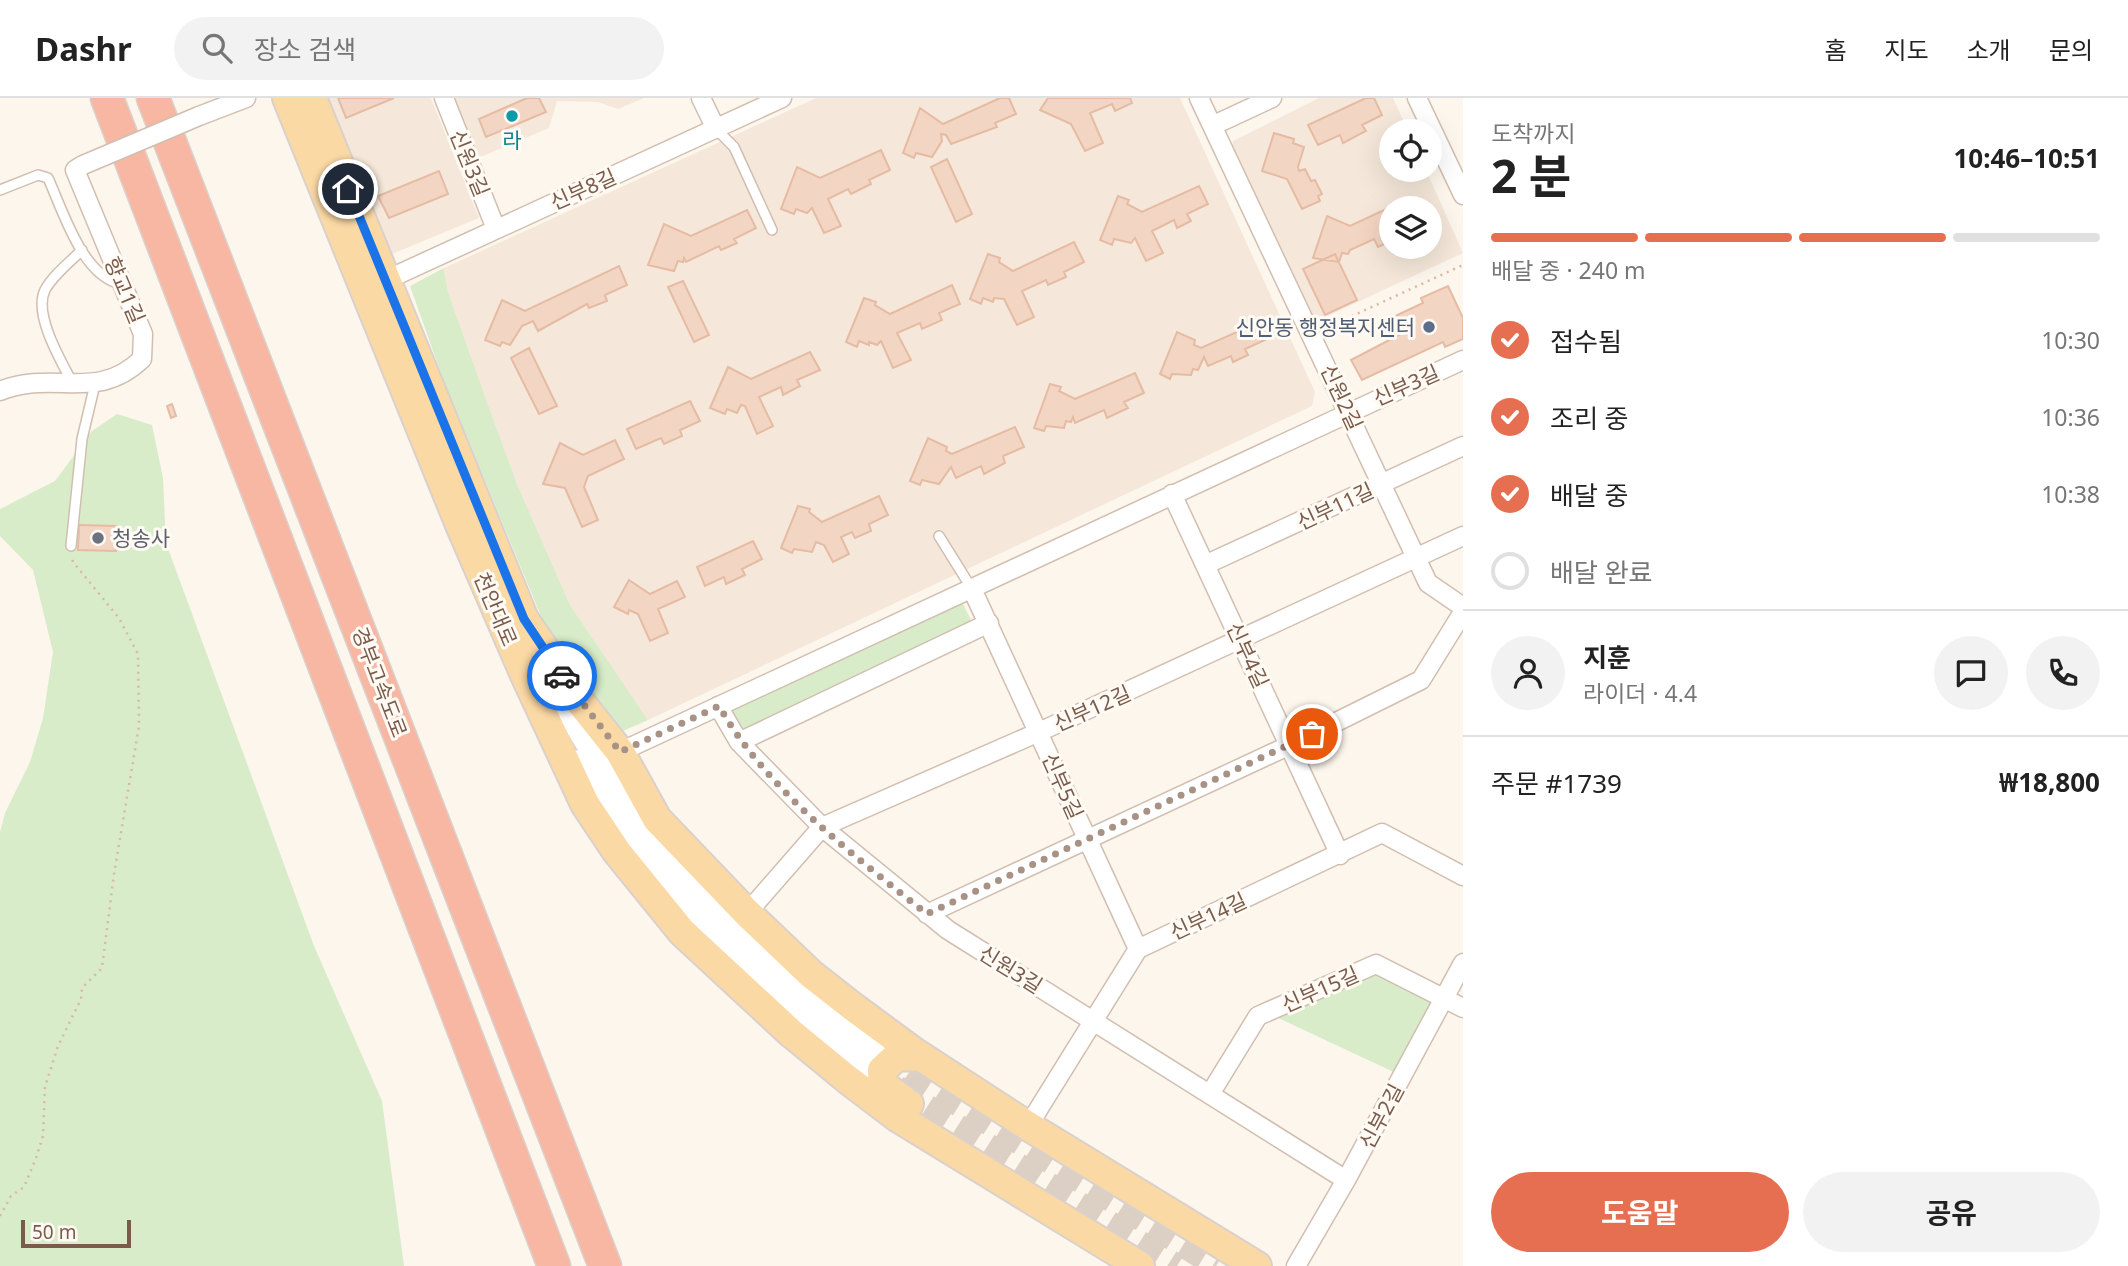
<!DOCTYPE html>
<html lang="ko">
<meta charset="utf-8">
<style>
:root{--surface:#fff;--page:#f2f2f2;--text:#222;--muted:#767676;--line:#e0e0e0;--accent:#e76f51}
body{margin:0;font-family:"Noto Sans","Noto Sans KR",sans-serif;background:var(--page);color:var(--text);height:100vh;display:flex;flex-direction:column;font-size:26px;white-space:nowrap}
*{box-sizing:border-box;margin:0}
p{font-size:23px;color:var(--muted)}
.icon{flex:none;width:38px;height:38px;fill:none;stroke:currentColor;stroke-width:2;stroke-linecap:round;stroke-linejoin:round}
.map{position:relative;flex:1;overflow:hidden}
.drawer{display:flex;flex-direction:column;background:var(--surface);width:665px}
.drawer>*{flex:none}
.tools{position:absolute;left:1379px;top:21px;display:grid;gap:14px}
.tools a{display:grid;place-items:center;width:63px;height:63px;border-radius:50%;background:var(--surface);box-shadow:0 7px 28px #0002;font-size:35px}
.scale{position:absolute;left:21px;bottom:18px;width:110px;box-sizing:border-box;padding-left:7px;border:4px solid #7a5c4d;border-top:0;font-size:19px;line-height:24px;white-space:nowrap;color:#7a5c4d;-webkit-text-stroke:5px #fffaf3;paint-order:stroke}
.pin{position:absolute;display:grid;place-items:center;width:60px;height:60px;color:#fff;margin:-30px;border:4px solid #fff;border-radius:50%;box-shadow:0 2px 7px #0007}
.courier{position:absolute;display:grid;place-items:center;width:70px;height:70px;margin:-35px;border:5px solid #1a73e8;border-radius:50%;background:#fff;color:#222;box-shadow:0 2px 9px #0007}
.summary em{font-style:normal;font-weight:700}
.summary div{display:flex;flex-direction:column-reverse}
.summary{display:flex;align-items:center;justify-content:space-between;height:119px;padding:0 28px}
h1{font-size:46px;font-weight:700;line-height:52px}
.bar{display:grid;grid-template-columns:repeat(4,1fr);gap:10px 7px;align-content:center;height:84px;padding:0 28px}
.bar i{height:9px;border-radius:5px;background:var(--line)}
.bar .active{background:var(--accent)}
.bar p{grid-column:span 4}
.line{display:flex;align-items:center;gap:18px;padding:0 28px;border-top:2px solid var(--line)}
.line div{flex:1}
.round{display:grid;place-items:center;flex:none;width:74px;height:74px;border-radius:37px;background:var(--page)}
ol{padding:0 28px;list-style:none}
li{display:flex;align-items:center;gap:21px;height:77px}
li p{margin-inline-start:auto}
li .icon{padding:7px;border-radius:50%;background:var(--accent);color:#fff;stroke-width:4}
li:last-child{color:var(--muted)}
li i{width:38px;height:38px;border:4px solid var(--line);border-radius:50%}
.cta{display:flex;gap:14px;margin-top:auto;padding:14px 28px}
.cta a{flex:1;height:80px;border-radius:42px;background:var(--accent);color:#fff;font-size:28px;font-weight:700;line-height:80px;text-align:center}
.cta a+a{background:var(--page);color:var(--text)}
header{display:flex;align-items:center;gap:42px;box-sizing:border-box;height:98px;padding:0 35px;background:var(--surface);border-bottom:2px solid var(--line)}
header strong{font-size:33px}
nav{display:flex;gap:38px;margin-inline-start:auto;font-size:24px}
.search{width:490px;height:63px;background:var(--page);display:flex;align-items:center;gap:18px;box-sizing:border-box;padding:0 24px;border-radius:38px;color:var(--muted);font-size:26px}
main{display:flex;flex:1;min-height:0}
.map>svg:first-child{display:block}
</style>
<header>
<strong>Dashr</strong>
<div class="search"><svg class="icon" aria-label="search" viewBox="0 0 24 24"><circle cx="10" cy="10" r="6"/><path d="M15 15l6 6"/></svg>장소 검색</div>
<nav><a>홈</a><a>지도</a><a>소개</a><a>문의</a></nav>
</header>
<main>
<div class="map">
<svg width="1463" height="1168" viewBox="0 0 1463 1168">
<rect width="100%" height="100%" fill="#fdf6ec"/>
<!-- residential -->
<path fill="#f5e8da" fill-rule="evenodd" d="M315,0H431L479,120L392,156L379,150Z
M454,0H644L618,11L598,4L557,3L549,30L478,60Z
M816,0H1180L1315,294L1312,308L648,622L570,507L517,386L490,312L448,194L444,170Z
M1319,0H1393L1408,33H1391V72H1426L1463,155L1308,227L1231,55L1233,43ZM1391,110H1430V149H1391Z"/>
<!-- green -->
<path fill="#d8ecc9" d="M444,170L448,194L490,312L517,386L570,507L648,622L616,636L543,523L443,281L410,188Z
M117,316L152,327L163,380L166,445L314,848L382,1003L404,1168H0V734L5,715L30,664L43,620L53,554L33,472L0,438V411L55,383L92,333Z
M962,504L972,524L746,633L739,631L728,609Z
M1375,872L1434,900L1400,977L1274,918Z"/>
<!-- building -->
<path fill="#f3d5c3" stroke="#e6bba3" stroke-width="2" d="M338,0H394L346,20Z
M527,0H539L546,14L486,39L479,21Z
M1000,0H1009L1016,16L995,25L997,29L951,46L946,37L941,36L942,43L932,59L916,55L914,60L903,55L920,10L943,26Z
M1048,0H1130L1132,5L1115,13L1112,6L1090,15L1103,45L1085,53L1071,26L1040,12Z
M1366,0H1374L1382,17L1362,27L1366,33L1343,45L1340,37L1318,47L1308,27Z
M1274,35L1294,41L1293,45L1304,49L1298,69L1299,73L1305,71L1311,83L1315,82L1322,96L1318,98L1320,103L1302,111L1287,81L1262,73Z
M881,52L890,72L869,82L871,86L851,96L848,91L828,101L841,128L824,135L812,110L807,115L796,111L794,116L781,111L797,69L820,80Z
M947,61L972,116L956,124L931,69Z
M439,73L448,96L389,120L378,98Z
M1199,88L1208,106L1187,116L1191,123L1177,130L1174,122L1152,133L1163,155L1146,163L1135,140L1131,145L1114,141L1112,147L1100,142L1118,98L1129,102L1127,106L1142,114Z
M1412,99L1417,110H1391V143L1378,149L1374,141L1350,152L1348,156L1342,155L1339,164L1313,160L1327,118L1350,128Z
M747,112L756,130L734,141L737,145L721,152L719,148L686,164L684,160L683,164L678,163L674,173L648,167L664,126L691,138Z
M1074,144L1084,164L1064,174L1066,179L1048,187L1046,182L1022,193L1034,219L1017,227L1004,201L994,200L993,204L983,200L981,206L970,201L988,156L1000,160L999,164L1013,173Z
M1335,156L1357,202L1325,217L1303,171Z
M619,168L627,187L605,197L607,203L589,210L587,206L538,233L533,223L522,228L510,247L502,244L500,248L485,242L502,202L525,213Z
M683,183L709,237L694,244L668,189Z
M952,187L960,206L939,215L942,222L922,231L920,225L897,235L911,262L893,270L881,243L877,247L869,244V247L859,243L857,249L846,244L864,200L876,204L875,207L890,216Z
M1448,188L1463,220V241L1445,249L1443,244L1362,282L1351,262L1399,237L1391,220L1423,205L1421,200Z
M1257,225L1265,242L1245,251L1248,257L1233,264L1231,258L1208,268L1204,259L1198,272L1193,271L1191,277L1172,276L1170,281L1160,276L1177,234L1195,242L1194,247L1201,250Z
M529,250L557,308L539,316L511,260Z
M810,254L820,272L797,282L800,288L783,297L781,289L759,299L773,328L757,336L745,308L741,307L737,315L727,311L725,316L710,310L728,269L751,281Z
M1135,275L1144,295L1124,304L1128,310L1107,320L1104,312L1075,325L1073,319L1071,324L1066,323L1064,330L1046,328L1044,333L1034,330L1050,286L1061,289L1059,293L1075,301Z
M690,303L700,323L680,332L682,338L664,346L661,340L636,351L627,331Z
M172,306L176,318L171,320L167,308Z
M1015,329L1024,349L1003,358L1005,365L984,376L981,368L956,380L951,369L939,386L922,382L920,387L910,383L928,340L947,349L946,353L952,356Z
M615,342L624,361L588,378L584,389L598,422L582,429L565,390L543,386L560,345L583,357Z
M879,398L888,417L869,426L871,433L855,440L852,434L841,439L849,456L833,464L824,447L816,444L812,454L794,451L792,455L781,450L798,408L810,411L809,414L822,424Z
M79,427L117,428L116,453L78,452Z
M753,443L762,461L742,471L745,477L726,486L724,479L705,488L697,469Z
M629,482L650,496L677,483L685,499L658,511L668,535L650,543L638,516L629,512L628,516L614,509Z"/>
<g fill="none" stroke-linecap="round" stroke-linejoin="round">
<!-- secondary-tunnel -->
<path stroke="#dcd0c4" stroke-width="24" stroke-dasharray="24 12" stroke-linecap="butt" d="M878,956L1216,1168
M897,989L1177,1168"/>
<defs>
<path id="lane" d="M716,31L734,49L772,132
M0,92L38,77L48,80C63,113 83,180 122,186
M72,284C61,263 33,216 45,192C53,177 70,164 82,152
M939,438L972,491
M71,448L82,341L95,286"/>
<path id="street" d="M444,0L496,131
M701,0L716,31
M1199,0L1428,485L1463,509
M1417,0L1463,97
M199,18L246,0
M1214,27L1272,0
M384,183L782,0
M0,293C55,271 96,305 142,261L143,236L75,72L83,67
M1172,396L1340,757
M1207,466L1463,348
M972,491L1138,851
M718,608L739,644L822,729L948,832L1346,1082
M739,644L989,525
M620,654L1463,262
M747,815L822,729L1039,634L1463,438
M927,816L1290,647L1421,582L1463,514
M1210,996L1258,918L1376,866L1463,910
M1028,1028L1138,851L1382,735L1463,778
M1296,1168L1346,1082L1463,865"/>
<path id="secondary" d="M547,570C622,730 743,847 878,956
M574,664C655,779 746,889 864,968"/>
<path id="primary" d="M287,0L460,427L524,575L585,706L617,754L682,834L791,935L847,981L897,1019L1140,1168
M312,0L524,521L581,605L620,654L657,721L747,815L811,876L853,909L914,954L1028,1028L1257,1168
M909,1006L883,987L882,972L897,958L922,959"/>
<path id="highway" d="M107,0L554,1168
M153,0L605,1168"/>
</defs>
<!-- lane casing -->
<use href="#lane" stroke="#d1beb0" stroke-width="12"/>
<!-- street casing -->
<use href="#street" stroke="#d1beb0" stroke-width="21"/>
<!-- secondary casing -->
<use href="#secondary" stroke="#d6c0b0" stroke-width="28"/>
<!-- primary casing -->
<use href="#primary" stroke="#dad1cd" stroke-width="32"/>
<!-- highway casing -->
<use href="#highway" stroke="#dad1cd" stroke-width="35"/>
<!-- path -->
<path stroke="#d9b8a5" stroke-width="2.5" stroke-dasharray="2 5" stroke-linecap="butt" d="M1326,230L1463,167
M0,1118L11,1098L24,1089L36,1060L43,1038L45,989L58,948L81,901L82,890L102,870L114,776L139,628L138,556L119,520L73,464L72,458"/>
<!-- lane -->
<use href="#lane" stroke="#fff" stroke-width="9"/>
<!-- street -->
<use href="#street" stroke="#fff" stroke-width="18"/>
<!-- secondary -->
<use href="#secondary" stroke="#fff" stroke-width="24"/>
<!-- primary -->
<use href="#primary" stroke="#fbd9a5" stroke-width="28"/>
<!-- highway -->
<use href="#highway" stroke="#f7b7a3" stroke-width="32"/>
<defs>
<path id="street-bridge" d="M83,67L199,18"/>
</defs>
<!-- street-bridge casing -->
<use href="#street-bridge" stroke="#d1beb0" stroke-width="21" stroke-linecap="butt"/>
<!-- street-bridge -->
<use href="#street-bridge" stroke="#fff" stroke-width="18"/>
</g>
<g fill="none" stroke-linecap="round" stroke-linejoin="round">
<!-- done -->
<path stroke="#a89285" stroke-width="7" stroke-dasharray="0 12.6" d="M562,578L620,654L719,608C766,691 853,757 927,816L1312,636"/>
<!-- route -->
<path stroke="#1a73e8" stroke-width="9" d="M348,91L524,521L562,578"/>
</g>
<!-- markers -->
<circle fill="#0f9aa8" stroke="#fffaf3" stroke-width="2.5" cx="512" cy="18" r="7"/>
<circle fill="#5c6f8a" stroke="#fffaf3" stroke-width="2.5" cx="1429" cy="229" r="7"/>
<circle fill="#6b7280" stroke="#fffaf3" stroke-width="2.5" cx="98" cy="440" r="7"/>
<g text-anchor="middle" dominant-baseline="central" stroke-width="6" stroke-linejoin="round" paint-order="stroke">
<!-- culture labels -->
<g font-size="21" fill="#0d838f" stroke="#fffaf3">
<text x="512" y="42">라</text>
</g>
<!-- street labels -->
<g font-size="21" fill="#7a5c4d" stroke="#fffaf3">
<text transform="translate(470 65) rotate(68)">신원3길</text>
<text transform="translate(583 91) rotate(-24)">신부8길</text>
<text transform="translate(125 192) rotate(67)">향교1길</text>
<text transform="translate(1406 287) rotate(-24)">신부3길</text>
<text transform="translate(1342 299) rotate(65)">신원2길</text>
<text transform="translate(1335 408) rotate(-25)">신부11길</text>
<text transform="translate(496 511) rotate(67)">천안대로</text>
<text transform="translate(1248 557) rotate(65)">신부4길</text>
<text transform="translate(380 584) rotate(69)">경부고속도로</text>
<text transform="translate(1092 610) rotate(-24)">신부12길</text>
<text transform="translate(1063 688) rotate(66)">신부5길</text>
<text transform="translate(1208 818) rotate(-25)">신부14길</text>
<text transform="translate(1011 871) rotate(32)">신원3길</text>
<text transform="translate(1320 891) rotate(-24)">신부15길</text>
<text transform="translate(1381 1018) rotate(-62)">신부2길</text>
</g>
<!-- service labels -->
<g font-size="21" fill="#4e5e75" stroke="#fffaf3" text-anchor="end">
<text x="1415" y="229">신안동 행정복지센터</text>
</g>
<!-- worship labels -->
<g font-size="21" fill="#5b616d" stroke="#fffaf3" text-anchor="start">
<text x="112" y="440">청송사</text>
</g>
</g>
</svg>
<div class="tools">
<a><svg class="icon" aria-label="locate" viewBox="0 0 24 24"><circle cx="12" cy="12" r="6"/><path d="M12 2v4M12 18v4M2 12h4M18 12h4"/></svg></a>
<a><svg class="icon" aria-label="layers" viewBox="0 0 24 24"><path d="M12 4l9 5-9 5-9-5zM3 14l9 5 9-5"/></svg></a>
</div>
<div class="scale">50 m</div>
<div class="pin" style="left:1312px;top:636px;background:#ea580c"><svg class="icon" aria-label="bag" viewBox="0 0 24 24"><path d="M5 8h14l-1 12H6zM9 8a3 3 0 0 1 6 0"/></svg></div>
<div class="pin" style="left:348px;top:91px;background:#1f2937"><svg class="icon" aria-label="home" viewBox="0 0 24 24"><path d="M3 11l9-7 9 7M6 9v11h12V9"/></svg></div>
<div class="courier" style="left:562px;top:578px"><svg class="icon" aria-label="car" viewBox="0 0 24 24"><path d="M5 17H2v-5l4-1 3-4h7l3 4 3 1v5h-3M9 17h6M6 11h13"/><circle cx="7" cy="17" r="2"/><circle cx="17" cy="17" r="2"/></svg></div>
</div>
<section class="drawer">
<div class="summary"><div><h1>2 분</h1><p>도착까지</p></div><em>10:46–10:51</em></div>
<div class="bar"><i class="active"></i><i class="active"></i><i class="active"></i><i></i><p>배달 중 · 240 m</p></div>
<ol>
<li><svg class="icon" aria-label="check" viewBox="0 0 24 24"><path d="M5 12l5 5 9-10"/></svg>접수됨<p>10:30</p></li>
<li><svg class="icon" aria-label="check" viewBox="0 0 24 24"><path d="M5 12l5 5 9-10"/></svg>조리 중<p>10:36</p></li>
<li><svg class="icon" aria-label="check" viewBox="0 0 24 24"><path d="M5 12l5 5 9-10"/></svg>배달 중<p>10:38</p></li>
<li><i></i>배달 완료</li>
</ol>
<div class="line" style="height:126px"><a class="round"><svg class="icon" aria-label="person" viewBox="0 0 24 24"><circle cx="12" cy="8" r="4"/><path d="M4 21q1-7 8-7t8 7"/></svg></a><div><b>지훈</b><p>라이더 · 4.4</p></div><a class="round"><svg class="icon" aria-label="chat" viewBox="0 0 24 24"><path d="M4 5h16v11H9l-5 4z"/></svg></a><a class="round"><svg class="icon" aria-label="phone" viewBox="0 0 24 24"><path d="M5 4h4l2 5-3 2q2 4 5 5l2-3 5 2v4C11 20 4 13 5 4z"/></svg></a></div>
<div class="line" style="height:91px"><div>주문 #1739</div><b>₩18,800</b></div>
<div class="cta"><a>도움말</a><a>공유</a></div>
</section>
</main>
